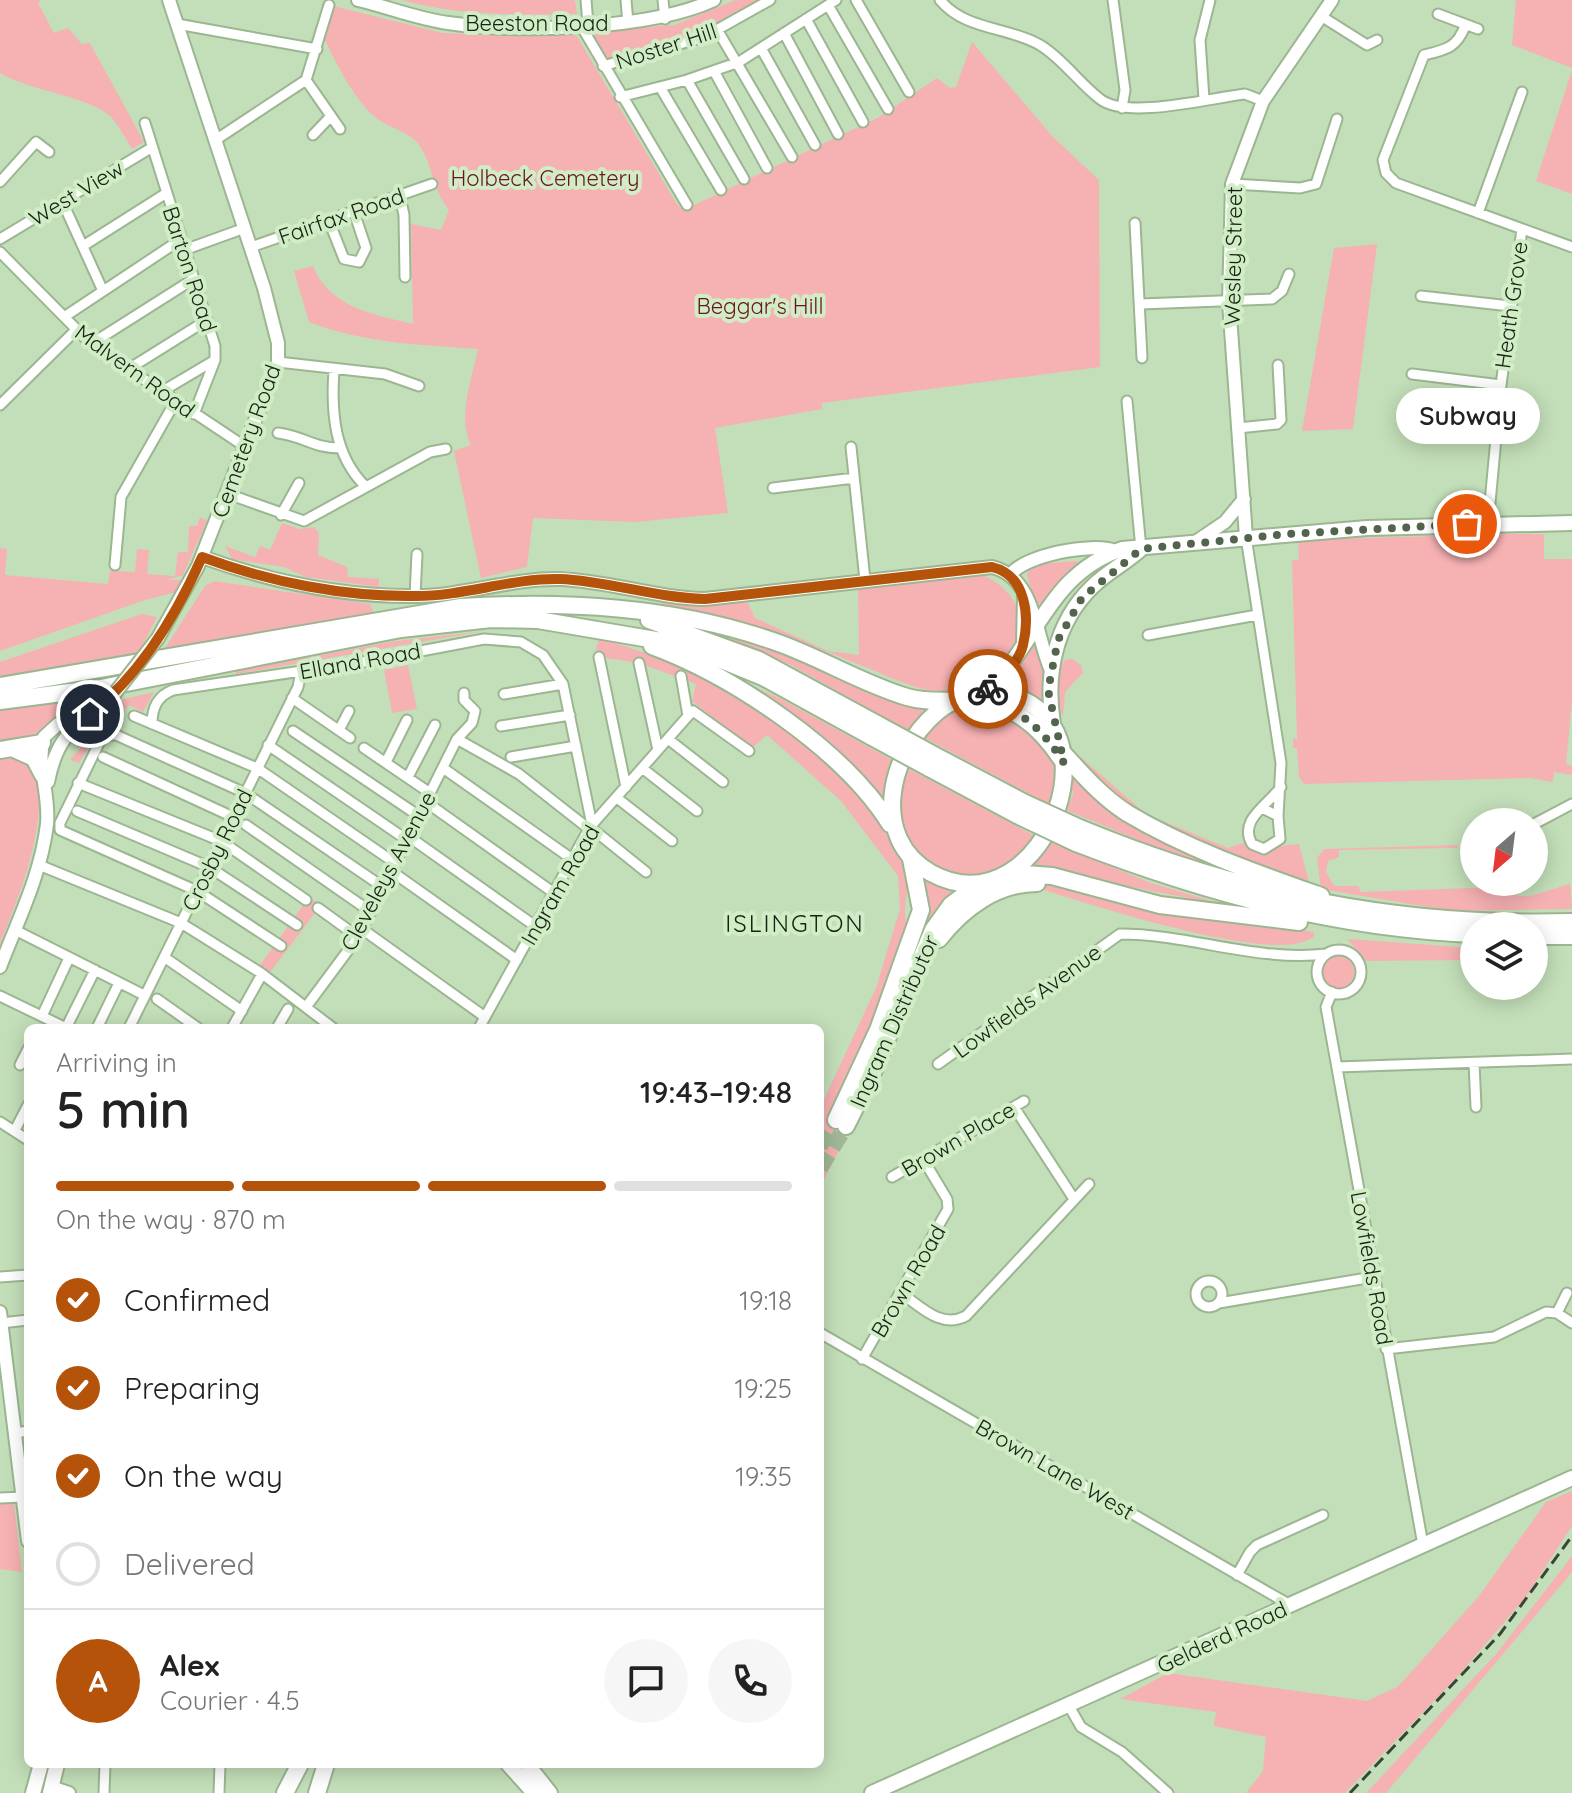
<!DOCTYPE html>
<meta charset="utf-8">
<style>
:root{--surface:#fff;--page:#f6f6f6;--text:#222;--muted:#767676;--line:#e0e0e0;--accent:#b45309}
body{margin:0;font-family:Quicksand,sans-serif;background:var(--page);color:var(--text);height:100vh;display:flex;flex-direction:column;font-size:30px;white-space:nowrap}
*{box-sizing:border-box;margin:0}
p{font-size:26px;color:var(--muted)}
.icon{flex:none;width:44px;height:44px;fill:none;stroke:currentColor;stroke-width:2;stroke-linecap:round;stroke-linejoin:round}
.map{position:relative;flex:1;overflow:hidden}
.drawer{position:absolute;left:24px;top:1024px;width:800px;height:744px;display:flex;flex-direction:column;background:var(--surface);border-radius:12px;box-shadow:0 4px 20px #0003}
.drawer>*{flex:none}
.needle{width:52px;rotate:208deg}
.tools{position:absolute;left:1460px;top:808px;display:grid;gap:16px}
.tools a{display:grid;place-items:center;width:88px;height:88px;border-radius:50%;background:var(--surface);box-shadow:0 4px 20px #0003;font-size:40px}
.pin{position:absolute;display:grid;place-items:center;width:68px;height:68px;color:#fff;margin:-34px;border:4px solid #fff;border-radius:50%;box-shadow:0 2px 8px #0007}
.courier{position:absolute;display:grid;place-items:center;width:80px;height:80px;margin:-40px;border:6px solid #b45309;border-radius:50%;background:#fff;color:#222;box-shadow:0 2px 10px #0007}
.bubble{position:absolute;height:56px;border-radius:28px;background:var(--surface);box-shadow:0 4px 20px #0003;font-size:26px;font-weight:600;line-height:56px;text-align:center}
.overview em{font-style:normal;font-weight:600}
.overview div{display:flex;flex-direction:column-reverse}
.overview{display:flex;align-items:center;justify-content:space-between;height:136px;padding:0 32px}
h1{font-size:52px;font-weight:600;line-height:60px}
.bar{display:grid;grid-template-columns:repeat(4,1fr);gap:12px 8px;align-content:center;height:96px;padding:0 32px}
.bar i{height:10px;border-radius:6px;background:var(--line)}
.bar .selected{background:var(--accent)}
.bar p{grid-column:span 4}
.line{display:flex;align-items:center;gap:20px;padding:0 32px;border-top:2px solid var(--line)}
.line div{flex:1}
.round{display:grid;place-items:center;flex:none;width:84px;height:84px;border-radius:42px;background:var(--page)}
ol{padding:0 32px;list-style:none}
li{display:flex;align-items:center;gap:24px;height:88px}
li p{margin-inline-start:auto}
li .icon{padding:8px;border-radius:50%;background:var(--accent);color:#fff;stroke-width:4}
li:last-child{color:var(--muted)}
li i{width:44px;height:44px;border:4px solid var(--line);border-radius:50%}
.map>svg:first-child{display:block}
</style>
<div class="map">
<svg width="1572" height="1793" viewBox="0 0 1572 1793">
<rect width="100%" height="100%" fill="#c3dfb9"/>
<!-- green -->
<path fill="#f6b1b3" d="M0,0H41L38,3L54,33L68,28L82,44L90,43L144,142L132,149C126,139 119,126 111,117C91,97 30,91 0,73Z
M401,0H575L577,14C516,15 460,16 401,0Z
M736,0H767L703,35L608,61L594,36L595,32L674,25Z
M1516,0H1572V68L1512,45Z
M329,5L443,33L513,36L575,33L677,204L684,210L879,117L937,78L950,88L956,87L972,42L1053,137L1099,180L1100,367L822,403V409L715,428L728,513L635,522L533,518L527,567L481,578L454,451L471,445C457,416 472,379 478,349C422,345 362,343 309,322L294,271L313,266C329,307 374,315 413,324L411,224L441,230L449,210C431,187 434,169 421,148C412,131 389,129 375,117C351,96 336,61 321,33Z
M1572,70V194L1536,181Z
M1377,244L1353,429L1302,431L1334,248Z
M200,517L207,521L183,575L167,580H185L180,591L145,600L0,651V548L7,549L5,575L108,584L110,571L135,572L137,549L149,550L147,574L175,576L178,552H188L189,526H197Z
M282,523L300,529L314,527L319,533L318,555L347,567L348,577L379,579V587L306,577L284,567L232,559L225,546L255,557L260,546L270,550Z
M1505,534H1544V559H1572V700L1566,764L1572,766V775L1554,772L1553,782L1530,778L1304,784L1299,777L1297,748H1293V739H1297L1292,560H1299L1298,540Z
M1075,561L1083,563L1067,574L1041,604L1036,603L1027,576L1029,568L1037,564Z
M983,575C1059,611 1006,698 935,691C909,688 884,674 860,665C827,651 791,638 757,627C727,617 693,613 661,606L662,603L721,604L747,601L755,618L828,651L859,655L858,585Z
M214,581L370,604L376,617L165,648L205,586Z
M142,614L157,617L140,651L133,656L0,677V662Z
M700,625L738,635L930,709L910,732L791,665Z
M484,631L236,674L235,671L396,641Z
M1037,636L1044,665L1043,707L1031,697L997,685Z
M599,639C707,665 837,746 892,844C896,853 904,862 907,871C911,887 901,908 907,925L849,1131L820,1187V1108L876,988L900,909L898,876L841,801L767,735L752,748L692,701L696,684L639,663L599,657L596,650Z
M1072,659L1081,665L1083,673L1065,692L1063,717C1055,698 1051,677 1065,660Z
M701,662L781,699L892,760L887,774L884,810L867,788Z
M408,665L417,709L392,713L384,670Z
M154,692L143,712L129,705L91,743L79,763L70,760L121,700Z
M100,697L84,710L47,724L38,736L0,746V711Z
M976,708C1029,721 1067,746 1052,806L923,737L949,713Z
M1077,754L1146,814L1228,848L1246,842L1263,854L1280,846L1299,844L1310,886C1252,871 1103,810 1077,754Z
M24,758L39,771C44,835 23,886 0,944V759Z
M905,767L1035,836C976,918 872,865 905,767Z
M1072,767L1083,780L1245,875L1162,850L1066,810L1074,792L1071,790Z
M1050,842L1151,883L1232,907L1034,867Z
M1458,845V848L1339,850V857L1328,861L1326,872L1334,886H1359L1360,892L1502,887C1521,907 1549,888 1570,884L1572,909L1452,911L1321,889L1317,858L1324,849Z
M921,875L939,885L961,889L926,932L922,931L927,903Z
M1036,882L1314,932V936C1282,969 1080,901 1035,887Z
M309,897L321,905L268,975L258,968Z
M1347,939L1474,948V960L1366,961Z
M1320 972a17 17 0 1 1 34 0a17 17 0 1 1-34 0Z
M1572,1491V1526L1525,1598L1457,1677L1345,1793H1246L1263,1771L1266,1737L1214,1726L1216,1712L1120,1699L1168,1673L1367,1701L1397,1687L1415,1668L1479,1596L1546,1502Z
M0,1504H14L22,1572L0,1569Z
M1572,1556V1572L1386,1793H1366L1497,1653Z"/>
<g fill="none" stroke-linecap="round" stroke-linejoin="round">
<!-- highway-tunnel -->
<path stroke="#a1b998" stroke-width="16" stroke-dasharray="16 8" stroke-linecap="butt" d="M820,1146L836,1120
M820,1168L846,1126"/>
<defs>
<path id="street" d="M586,0L588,25
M626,0L628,23
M663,0L665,19
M856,0L909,92
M940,0C966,31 1007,26 1040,45C1062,58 1079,83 1100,99C1127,120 1210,98 1245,94L1263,101
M1113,0L1125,90L1122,108
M828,5L888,109
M1438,14L1478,29
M1321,16L1367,45L1377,40
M806,19L863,122
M177,24L317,49
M580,24L687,205
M1465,26C1457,48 1445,50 1424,55L1383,160L1386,173L1396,183L1572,247
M718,31L792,157
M784,33L838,134
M761,48L815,145
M603,66L704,37L770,0
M714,71L767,168
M306,80L340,129
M687,80L744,179
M660,87L721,190
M620,97L687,80L739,62L836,0
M1204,99L1200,40L1210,0
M145,123L215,346V360L194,414
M313,135L331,116
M217,139L306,80L329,5
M0,182L36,142L49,152
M1232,184L1300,188L1316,184L1337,119
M400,197L404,215L405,277
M63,203L103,291
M1478,213L1522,92
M329,221L344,259L359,262L366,248L354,212
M1135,223L1142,358
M0,239L151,148
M83,246L165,194
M251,247L432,184
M184,250L245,228
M0,252L91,344L244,446
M1421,296L1510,306
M1141,304L1272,299L1282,291L1289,274
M64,317L180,240
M91,344L192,280
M278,362L385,374L419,386
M127,370L207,320
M334,370C331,412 334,455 365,486
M1412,374L1501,385
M161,392L215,360
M1127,401L1141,549
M0,405L75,331
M1238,428L1277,424L1281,420L1278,365
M278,433C304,436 312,448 340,448
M851,447L865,580
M773,488L854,478
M228,494L304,521L430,452L446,449
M281,515L299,483
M1488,524L1501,385L1522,229
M1246,537L1281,763L1278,816
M115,565L121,497L175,402
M415,596L417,554
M1148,635L1257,615
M599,657L626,787
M639,663L658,750
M681,676L688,716
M504,694L563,684
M292,698L350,738
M134,716L257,768L395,863
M688,716L693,711L749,751
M152,724C152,708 157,696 173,690L363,662L484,639L521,642L543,655L563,684L592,825
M501,726L570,715
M339,730L349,711
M293,731L419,816
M457,739L519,774L589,829
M668,739L723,782
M268,745L407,840
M364,748L430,793
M103,757L233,817
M511,757L576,746
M386,762L407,720
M443,768L572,859
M642,768L697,811
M408,777L435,725
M78,783L221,841L306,900
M617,798L672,841
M426,802L554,893
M1262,808L1278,816L1280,839L1264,849L1252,844C1238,820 1268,805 1281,787
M77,811L209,867L297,925
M1534,824L1572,804
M246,825L371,912
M590,827L646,872
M408,836L535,926
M39,865L181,923L261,973L333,1028
M391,871L517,960
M318,908L358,937
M362,929L485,1017
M15,930L144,995
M281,946L197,891L60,830V823L103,735H116L245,793L383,887
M1317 972a22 22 0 1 1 44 0a22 22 0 1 1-44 0Z
M164,957L242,1011
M1332,992L1326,1007L1423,1545
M0,996L66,1028
M157,999L198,1028
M306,1007L358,937L457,739L472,723L475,711L464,700V693
M42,1016L69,958
M66,1028L95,970
M97,1028L119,983
M129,1028L298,687L301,672
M232,1028L262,974
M277,1028L288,1009
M479,1028L590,827L688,716
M1474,1063L1476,1107
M938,1064L1120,934C1189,934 1256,962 1326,954
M20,1065L28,1049
M1337,1067L1572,1059
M1014,1107L1074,1199
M0,1122L28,1140
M15,1130L28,1105
M892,1177L1024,1101
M0,1277L28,1275
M1196 1294a13 13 0 1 1 26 0a13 13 0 1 1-26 0Z
M901,1293C921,1307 941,1329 966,1316L1089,1184
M1219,1303L1373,1277
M1557,1313L1567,1293
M1,1323L28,1320
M820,1333L1290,1605
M1386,1349L1494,1337L1546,1312L1557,1313L1572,1323
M862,1359L948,1209L947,1199L923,1159
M15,1433L28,1431
M0,1498L23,1497
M1237,1575L1250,1552L1257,1545L1323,1515
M1069,1706L1081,1727L1122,1752L1168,1793
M104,1793L105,1764
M219,1793L220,1764"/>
<path id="secondary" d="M358,0C388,7 418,19 448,23C519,33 649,30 714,0
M1246,537L1229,302L1232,184L1263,101L1332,0
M1197,541L1225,522L1244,499
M202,557C269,581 344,597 416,596C465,596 511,578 560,579C609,581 656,598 705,599L992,567C1035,577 1036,636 1050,668
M1010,575C1025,555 1092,542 1115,551
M158,638L198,566L278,362V343L264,288L169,0
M1023,646L1024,594
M48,782C58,730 78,727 115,693
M0,967C18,920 41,875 47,824C50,794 36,766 44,737L58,724L90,714
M0,1312L28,1541
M51,1787L69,1793"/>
<path id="primary" d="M986,691C1038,644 1047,575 1122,549L1367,528L1572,523
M1053,724C1045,675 1055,623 1092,587C1107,572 1126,563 1141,549
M508,1764L534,1793
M527,1764L550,1793
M33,1793L41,1764
M50,1793L57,1764
M872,1793L1572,1478"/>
<path id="highway" d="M649,620L759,660L877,724
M652,646C733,676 844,750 890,824
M0,686L461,607C566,601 672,606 773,641C818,656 860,683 907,697C927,703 947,700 967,701C1013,702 1040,726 1064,763
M986,691C1133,699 1047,936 931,873C869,838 889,753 936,713C950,700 968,696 986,691Z
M0,701L101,688L401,629L491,619L538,620L685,645L763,677L872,737
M14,749L34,758L43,775
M0,750L42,743
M1064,754C1083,775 1102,797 1127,813C1187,849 1256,873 1321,896
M934,755L1025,803
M929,768L1017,815
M1082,829C1243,895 1397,927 1572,922
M1076,843C1206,893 1334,928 1474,934
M1011,873L1052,876L1160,905L1299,922
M1534,936H1572
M939,939C963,908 997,883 1037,883
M836,1120L878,1030L921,910L911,859
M846,1126L873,1072L933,930L951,905L979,884
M285,1793L300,1764
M317,1793L326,1764"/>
</defs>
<!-- street casing -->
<use href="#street" stroke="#9bb691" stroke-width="13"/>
<!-- secondary casing -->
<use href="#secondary" stroke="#9bb691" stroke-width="16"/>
<!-- primary casing -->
<use href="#primary" stroke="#9bb691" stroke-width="18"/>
<!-- highway casing -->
<use href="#highway" stroke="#9bb691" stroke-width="20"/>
<!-- street -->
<use href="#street" stroke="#fff" stroke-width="9"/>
<!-- secondary -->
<use href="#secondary" stroke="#fff" stroke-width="12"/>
<!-- primary -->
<use href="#primary" stroke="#fff" stroke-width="14"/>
<!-- highway -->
<use href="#highway" stroke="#fff" stroke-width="16"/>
<!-- rail -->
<path stroke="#384634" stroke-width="3" stroke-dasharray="12 6" stroke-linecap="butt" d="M1350,1793L1500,1634L1572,1536"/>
<defs>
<path id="secondary-bridge" d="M115,693L158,638"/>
<path id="highway-bridge" d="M877,724L934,755
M872,737L929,768
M1025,803L1082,829
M1017,815L1076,843"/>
</defs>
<!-- secondary-bridge casing -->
<use href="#secondary-bridge" stroke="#9bb691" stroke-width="16" stroke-linecap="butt"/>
<!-- highway-bridge casing -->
<use href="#highway-bridge" stroke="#9bb691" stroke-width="20" stroke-linecap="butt"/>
<!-- secondary-bridge -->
<use href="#secondary-bridge" stroke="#fff" stroke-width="12"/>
<!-- highway-bridge -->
<use href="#highway-bridge" stroke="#fff" stroke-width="16"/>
</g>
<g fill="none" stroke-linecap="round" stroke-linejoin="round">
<!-- done -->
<path stroke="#53644e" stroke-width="8" stroke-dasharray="0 14.4" d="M988,689L952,702C1007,697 1036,719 1064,763L1048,690L1058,640L1082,598L1141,549L1287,534L1467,524"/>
<!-- route -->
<path stroke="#b45309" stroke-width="10" d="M90,714C141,674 176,616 202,557C269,582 344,597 416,596C465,596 511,578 560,579C609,581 656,598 705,599L992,567C1026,575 1030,616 1023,645C1019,663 1001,677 988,689"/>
</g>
<g text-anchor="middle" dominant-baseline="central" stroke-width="8" stroke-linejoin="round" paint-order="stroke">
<!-- street labels -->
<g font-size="22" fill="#172214" stroke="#d0edc6">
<text x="537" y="23">Beeston Road</text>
<text transform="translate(666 46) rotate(-18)">Noster Hill</text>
<text transform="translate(76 193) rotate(-31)">West View</text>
<text transform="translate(341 216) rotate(-19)">Fairfax Road</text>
<text transform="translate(1233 256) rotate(-89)">Wesley Street</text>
<text transform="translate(190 269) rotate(72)">Barton Road</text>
<text transform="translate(1511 305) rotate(-82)">Heath Grove</text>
<text transform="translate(135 371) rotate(36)">Malvern Road</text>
<text transform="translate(246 441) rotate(-70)">Cemetery Road</text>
<text transform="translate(360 661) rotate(-10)">Elland Road</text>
<text transform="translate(217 850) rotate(-64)">Crosby Road</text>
<text transform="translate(388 871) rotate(-62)">Cleveleys Avenue</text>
<text transform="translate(560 885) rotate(-60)">Ingram Road</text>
<text transform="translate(1027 1001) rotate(-36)">Lowfields Avenue</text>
<text transform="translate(894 1021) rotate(-66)">Ingram Distributor</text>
<text transform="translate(958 1139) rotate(-30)">Brown Place</text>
<text transform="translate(1372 1268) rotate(80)">Lowfields Road</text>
<text transform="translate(908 1281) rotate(-60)">Brown Road</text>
<text transform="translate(1055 1469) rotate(30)">Brown Lane West</text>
<text transform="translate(1222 1637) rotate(-25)">Gelderd Road</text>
</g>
<!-- park labels -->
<g font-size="22" fill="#6a1422" stroke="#d0edc6">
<text x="545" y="178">Holbeck Cemetery</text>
<text x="760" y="306">Beggar's Hill</text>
</g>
<!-- neighbourhood labels -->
<g font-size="24" letter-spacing="2" fill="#172214" stroke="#d0edc6">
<text x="795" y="923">ISLINGTON</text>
</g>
</g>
</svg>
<div class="tools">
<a><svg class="needle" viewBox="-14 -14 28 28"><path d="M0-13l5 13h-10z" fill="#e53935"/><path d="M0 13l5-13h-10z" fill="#767676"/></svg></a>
<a><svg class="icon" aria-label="layers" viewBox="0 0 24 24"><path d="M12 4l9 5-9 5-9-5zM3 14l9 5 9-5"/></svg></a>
</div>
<div class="pin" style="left:1467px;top:524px;background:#ea580c"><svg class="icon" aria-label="bag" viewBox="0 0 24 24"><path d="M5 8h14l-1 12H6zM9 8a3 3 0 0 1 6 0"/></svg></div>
<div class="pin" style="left:90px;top:714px;background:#1f2937"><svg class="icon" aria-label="home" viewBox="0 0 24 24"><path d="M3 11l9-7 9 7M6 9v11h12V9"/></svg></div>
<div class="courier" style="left:988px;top:689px"><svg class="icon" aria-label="bike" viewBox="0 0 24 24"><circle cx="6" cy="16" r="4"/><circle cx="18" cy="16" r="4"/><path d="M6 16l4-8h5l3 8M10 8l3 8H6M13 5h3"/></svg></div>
<div class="bubble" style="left:1396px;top:388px;width:144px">Subway</div>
<section class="drawer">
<div class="overview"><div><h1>5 min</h1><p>Arriving in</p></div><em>19:43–19:48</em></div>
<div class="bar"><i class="selected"></i><i class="selected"></i><i class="selected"></i><i></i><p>On the way · 870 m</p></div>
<ol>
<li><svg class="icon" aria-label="check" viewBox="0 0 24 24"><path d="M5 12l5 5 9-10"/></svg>Confirmed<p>19:18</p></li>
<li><svg class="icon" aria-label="check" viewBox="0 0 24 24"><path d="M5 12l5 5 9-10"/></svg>Preparing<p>19:25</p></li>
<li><svg class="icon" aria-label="check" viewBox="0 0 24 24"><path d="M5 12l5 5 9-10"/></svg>On the way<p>19:35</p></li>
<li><i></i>Delivered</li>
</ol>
<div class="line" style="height:144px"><b class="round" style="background:var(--accent);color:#fff">A</b><div><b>Alex</b><p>Courier · 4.5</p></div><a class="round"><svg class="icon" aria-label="chat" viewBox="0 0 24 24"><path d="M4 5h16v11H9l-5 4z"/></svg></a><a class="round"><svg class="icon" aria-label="phone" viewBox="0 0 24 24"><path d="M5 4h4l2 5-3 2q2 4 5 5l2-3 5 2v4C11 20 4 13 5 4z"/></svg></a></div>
</section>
</div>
